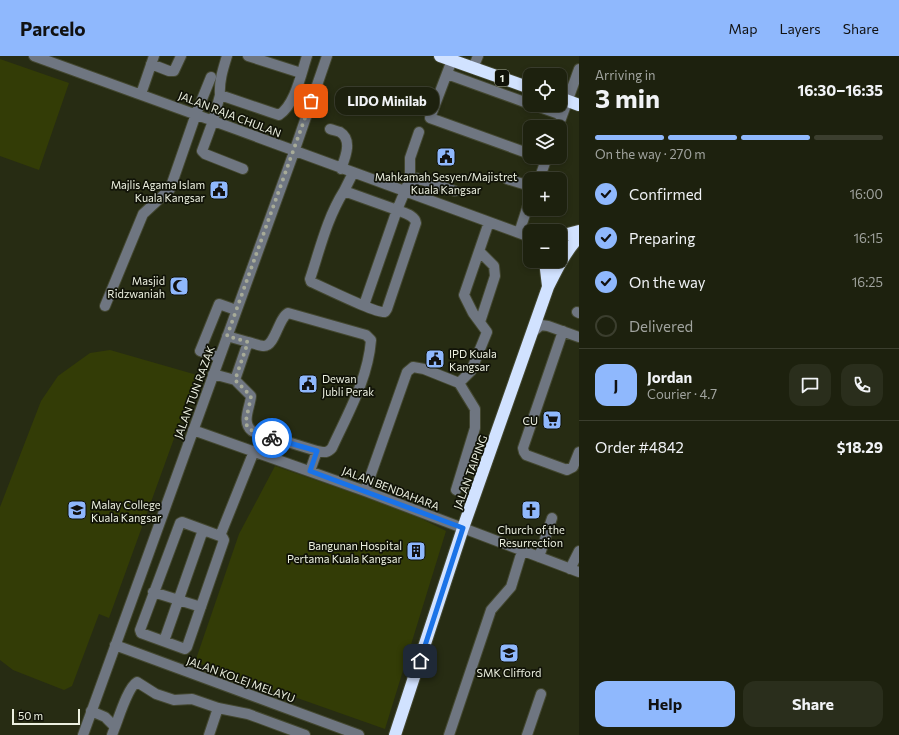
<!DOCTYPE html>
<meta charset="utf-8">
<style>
:root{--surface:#1d210e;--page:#2a2e1c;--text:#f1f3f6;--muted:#a0a39e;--line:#3b3e2e;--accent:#8fb8fd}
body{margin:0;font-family:Commissioner,sans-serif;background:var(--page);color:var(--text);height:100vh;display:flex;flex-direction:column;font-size:15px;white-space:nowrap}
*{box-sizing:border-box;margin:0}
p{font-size:13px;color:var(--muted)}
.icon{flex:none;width:22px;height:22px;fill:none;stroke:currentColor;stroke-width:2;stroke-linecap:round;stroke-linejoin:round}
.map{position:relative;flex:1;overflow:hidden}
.drawer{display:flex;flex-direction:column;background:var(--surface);width:320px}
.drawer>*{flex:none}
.controls{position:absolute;left:523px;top:12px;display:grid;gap:8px}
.controls a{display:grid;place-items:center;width:44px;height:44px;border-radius:8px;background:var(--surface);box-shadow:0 2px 6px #0003,0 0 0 1px var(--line);font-size:20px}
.scale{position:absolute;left:12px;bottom:10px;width:68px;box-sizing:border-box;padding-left:4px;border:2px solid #ecf0e0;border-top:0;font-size:11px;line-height:14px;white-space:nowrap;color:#ecf0e0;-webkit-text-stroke:3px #111308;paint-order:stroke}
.pin{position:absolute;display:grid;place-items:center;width:34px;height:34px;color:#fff;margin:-17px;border-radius:8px;box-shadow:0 2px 6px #0006}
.courier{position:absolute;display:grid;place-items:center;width:40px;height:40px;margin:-20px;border:3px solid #1a73e8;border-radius:50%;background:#fff;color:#222;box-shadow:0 1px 5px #0007}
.bubble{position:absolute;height:28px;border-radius:12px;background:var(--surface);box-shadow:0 2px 6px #0003,0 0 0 1px var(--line);font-size:13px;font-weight:700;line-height:28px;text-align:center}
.head em{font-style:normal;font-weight:700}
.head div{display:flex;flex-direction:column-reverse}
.head{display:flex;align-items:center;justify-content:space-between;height:68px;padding:0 16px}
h1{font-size:26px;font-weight:700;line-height:30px}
.bar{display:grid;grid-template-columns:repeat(4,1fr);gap:6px 4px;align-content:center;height:48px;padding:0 16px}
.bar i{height:5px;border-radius:3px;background:var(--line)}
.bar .active{background:var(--accent)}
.bar p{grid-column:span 4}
.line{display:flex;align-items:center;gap:10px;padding:0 16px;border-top:1px solid var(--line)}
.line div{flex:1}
.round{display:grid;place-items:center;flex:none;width:42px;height:42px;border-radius:12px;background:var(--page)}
ol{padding:0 16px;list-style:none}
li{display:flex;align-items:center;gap:12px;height:44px}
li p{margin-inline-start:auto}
li .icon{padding:4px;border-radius:50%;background:var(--accent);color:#111;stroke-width:4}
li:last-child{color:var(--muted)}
li i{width:22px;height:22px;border:2px solid var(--line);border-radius:50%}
.primary-button{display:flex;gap:8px;margin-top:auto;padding:8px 16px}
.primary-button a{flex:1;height:46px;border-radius:12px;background:var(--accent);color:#111;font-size:16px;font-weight:700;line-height:46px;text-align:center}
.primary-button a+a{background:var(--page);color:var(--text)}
header{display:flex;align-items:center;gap:24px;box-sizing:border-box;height:56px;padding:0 20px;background:var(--accent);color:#111}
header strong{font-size:19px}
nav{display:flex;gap:22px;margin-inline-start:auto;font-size:14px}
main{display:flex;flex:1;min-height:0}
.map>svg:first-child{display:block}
</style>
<header>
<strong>Parcelo</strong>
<nav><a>Map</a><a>Layers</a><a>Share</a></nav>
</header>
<main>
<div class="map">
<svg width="579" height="679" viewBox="0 0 579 679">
<rect width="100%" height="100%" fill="#272c13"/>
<!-- green -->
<path fill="#333c06" d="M0,3L69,27L39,114L0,100Z
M110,294L197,319L109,562L99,558L72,630L64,634L13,614L0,604V451L41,345L58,320L90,297Z
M275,410L408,456L446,475L385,673L195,606L239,478Z"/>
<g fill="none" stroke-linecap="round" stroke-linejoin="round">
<defs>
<path id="minor" d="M34,0C200,59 364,121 530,181
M248,0L301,17
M452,4L430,62L530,98
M151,8L169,15H174L181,0
M473,12L478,0
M447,18L530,48
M141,38L154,0
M220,39C219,25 223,13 227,0
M534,49L562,59
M558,71L579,13
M330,73C333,74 337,75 340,76C353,84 345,102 341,113
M243,113L205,98L202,95L213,65L220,39L270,56L279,59C295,49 301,18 307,0
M353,117L344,135L397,154L410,123V102L419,76
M540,121L547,101
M507,123L530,130
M411,132L416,122L455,135
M344,135C327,162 320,193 310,223L311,226C323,231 377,258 385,256L387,253L416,167C415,159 404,157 397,154L364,249
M519,177L530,143
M479,195L494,210L495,220L480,266
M105,250L143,158L170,133L196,58L211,21
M577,256L579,257
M534,275L541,269L548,270L579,281
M563,275L523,392L524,396L526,399L567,414L573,411L579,396
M248,286C253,287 259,290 264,290C275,290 278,263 288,257L366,279L371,284C368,323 348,357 332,392C327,398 323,396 317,395
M219,301L200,295L219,248L236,254
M213,318L235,324L248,286L227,280
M235,324L251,340C250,352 241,366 252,375L317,395L310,415
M459,327L471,315L487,276L473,257L464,239L489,166
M193,374L365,435L579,516
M365,435L407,316L413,311L424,313L459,327L475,353V372L456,434
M220,480L182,466L180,467L140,574L141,577L185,593L187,591L224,484L223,482L220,480L254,395
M539,501L552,462
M570,513L579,495
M153,536L201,551
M164,585L203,474
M115,589L359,679
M91,655L105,661L115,671L112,679
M115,671C119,661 128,631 137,626L156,638L174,644L192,643L218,652L248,658L305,679
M83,679L294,96L327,0
M209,679L218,652
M449,679L491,554L511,531L522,495
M527,679L541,638"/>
<path id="highway" d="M440,0L530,32
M560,42L579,49
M560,180L579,175
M529,181L530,182
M545,205L548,230
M395,679L463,472L548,231C557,213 565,196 579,181"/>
</defs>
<!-- minor casing -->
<use href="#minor" stroke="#434730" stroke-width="12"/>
<!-- highway casing -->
<use href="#highway" stroke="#434730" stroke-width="14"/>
<!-- minor -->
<use href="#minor" stroke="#6f7681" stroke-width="10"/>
<!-- highway -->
<use href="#highway" stroke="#d1e2ff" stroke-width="12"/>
</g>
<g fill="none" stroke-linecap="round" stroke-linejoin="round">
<!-- done -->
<path stroke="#a7ab98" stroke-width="4" stroke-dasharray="0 7.2" d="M272,382C237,371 246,371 251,340L235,324L248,286L227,280L311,45"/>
<!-- route -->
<path stroke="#1a73e8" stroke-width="5" d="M272,382L317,395L310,415L463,472L420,605"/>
</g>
<!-- icons -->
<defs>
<symbol id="civic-square" viewBox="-11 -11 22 22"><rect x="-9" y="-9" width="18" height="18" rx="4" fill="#8fb8fd" stroke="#111308"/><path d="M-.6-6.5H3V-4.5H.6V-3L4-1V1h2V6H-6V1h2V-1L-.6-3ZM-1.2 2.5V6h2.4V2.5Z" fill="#111"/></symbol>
<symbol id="mosque-square" viewBox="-11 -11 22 22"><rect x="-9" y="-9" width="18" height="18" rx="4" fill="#8fb8fd" stroke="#111308"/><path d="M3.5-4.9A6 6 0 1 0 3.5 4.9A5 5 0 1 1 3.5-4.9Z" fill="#111"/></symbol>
<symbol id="supermarket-square" viewBox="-11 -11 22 22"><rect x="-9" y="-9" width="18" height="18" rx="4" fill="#8fb8fd" stroke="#111308"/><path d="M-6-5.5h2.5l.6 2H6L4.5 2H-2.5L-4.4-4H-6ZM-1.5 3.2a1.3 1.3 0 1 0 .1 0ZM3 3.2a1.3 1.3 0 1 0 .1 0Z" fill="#111"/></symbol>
<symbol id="school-square" viewBox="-11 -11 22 22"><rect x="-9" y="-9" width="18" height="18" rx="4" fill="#8fb8fd" stroke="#111308"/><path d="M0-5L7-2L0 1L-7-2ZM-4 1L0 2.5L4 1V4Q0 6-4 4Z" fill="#111"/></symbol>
<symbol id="church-square" viewBox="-11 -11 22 22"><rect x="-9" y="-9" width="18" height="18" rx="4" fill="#8fb8fd" stroke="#111308"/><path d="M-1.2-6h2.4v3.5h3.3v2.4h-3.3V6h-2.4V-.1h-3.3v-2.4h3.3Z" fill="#111"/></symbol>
<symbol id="building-square" viewBox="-11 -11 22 22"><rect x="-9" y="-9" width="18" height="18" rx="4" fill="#8fb8fd" stroke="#111308"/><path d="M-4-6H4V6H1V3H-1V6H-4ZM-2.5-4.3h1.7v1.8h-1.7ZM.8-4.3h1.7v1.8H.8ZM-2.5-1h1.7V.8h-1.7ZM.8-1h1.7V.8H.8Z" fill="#111"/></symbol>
</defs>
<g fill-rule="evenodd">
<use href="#civic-square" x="435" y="90" width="22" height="22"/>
<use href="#civic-square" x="208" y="123" width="22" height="22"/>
<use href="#mosque-square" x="168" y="219" width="22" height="22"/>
<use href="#civic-square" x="424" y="292" width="22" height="22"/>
<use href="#civic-square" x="297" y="317" width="22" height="22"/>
<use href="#supermarket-square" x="541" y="353" width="22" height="22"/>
<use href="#school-square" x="66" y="443" width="22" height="22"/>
<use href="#church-square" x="520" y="443" width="22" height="22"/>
<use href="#building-square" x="405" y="484" width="22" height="22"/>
<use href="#school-square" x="498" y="586" width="22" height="22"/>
</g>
<g text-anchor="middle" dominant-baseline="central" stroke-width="3.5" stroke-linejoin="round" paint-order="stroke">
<!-- shield labels -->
<rect fill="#111308" stroke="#aaae9f" stroke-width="1" x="495" y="14" width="14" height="16" rx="3"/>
<g font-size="10" font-weight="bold" fill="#ecf0e0">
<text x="502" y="22">1</text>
</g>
<!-- street labels -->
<g font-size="11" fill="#ecf0e0" stroke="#111308">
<text transform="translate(230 58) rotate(21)">JALAN RAJA CHULAN</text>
<text transform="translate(194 336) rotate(-70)">JALAN TUN RAZAK</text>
<text transform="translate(470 416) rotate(-70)">JALAN TAIPING</text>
<text transform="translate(391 432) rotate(21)">JALAN BENDAHARA</text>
<text transform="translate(241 623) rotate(20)">JALAN KOLEJ MELAYU</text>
</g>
<!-- poi labels -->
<g font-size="11" fill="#ecf0e0" stroke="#111308" text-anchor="end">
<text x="446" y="120" text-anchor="middle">Mahkamah Sesyen/Majistret<tspan x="446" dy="13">Kuala Kangsar</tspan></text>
<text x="205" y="128">Majlis Agama Islam<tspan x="205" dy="13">Kuala Kangsar</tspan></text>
<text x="165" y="224">Masjid<tspan x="165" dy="13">Ridzwaniah</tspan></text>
<text x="449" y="297" text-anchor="start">IPD Kuala<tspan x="449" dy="13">Kangsar</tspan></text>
<text x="322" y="322" text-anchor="start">Dewan<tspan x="322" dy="13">Jubli Perak</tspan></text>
<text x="538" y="364">CU</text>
<text x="91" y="448" text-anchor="start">Malay College<tspan x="91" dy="13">Kuala Kangsar</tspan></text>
<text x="531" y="473" text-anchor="middle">Church of the<tspan x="531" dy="13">Resurrection</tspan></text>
<text x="402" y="489">Bangunan Hospital<tspan x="402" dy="13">Pertama Kuala Kangsar</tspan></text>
<text x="509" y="616" text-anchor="middle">SMK Clifford</text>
</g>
</g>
</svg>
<div class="controls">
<a><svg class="icon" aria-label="locate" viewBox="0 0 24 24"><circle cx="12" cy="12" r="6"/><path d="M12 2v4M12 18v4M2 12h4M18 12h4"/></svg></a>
<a><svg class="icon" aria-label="layers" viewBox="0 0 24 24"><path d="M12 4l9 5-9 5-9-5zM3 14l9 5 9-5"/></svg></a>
<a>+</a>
<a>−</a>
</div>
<div class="scale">50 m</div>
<div class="pin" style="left:311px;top:45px;background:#ea580c"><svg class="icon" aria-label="bag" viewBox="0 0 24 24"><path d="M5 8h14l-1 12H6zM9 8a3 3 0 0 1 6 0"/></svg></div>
<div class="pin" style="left:420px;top:605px;background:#1f2937"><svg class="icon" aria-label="home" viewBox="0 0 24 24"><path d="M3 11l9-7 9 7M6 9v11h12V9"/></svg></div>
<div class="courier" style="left:272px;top:382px"><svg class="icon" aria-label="bike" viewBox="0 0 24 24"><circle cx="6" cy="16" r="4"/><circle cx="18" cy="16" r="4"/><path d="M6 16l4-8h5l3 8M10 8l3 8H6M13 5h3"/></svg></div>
<div class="bubble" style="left:335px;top:31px;width:104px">LIDO Minilab</div>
</div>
<section class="drawer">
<div class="head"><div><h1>3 min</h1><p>Arriving in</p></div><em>16:30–16:35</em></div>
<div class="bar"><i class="active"></i><i class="active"></i><i class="active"></i><i></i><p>On the way · 270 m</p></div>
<ol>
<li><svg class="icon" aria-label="check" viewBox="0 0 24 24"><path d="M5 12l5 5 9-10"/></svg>Confirmed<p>16:00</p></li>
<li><svg class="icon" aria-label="check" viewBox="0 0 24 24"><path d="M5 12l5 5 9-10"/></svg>Preparing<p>16:15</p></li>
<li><svg class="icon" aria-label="check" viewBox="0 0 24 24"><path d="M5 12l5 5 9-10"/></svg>On the way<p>16:25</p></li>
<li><i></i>Delivered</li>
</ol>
<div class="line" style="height:72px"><b class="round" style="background:var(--accent);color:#111">J</b><div><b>Jordan</b><p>Courier · 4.7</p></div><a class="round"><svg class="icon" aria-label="chat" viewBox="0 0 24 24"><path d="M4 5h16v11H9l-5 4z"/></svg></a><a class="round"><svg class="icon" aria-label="phone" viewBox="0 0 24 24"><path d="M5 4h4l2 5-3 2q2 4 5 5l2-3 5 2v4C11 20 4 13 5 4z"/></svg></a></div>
<div class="line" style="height:52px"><div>Order #4842</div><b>$18.29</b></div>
<div class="primary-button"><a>Help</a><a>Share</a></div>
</section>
</main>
